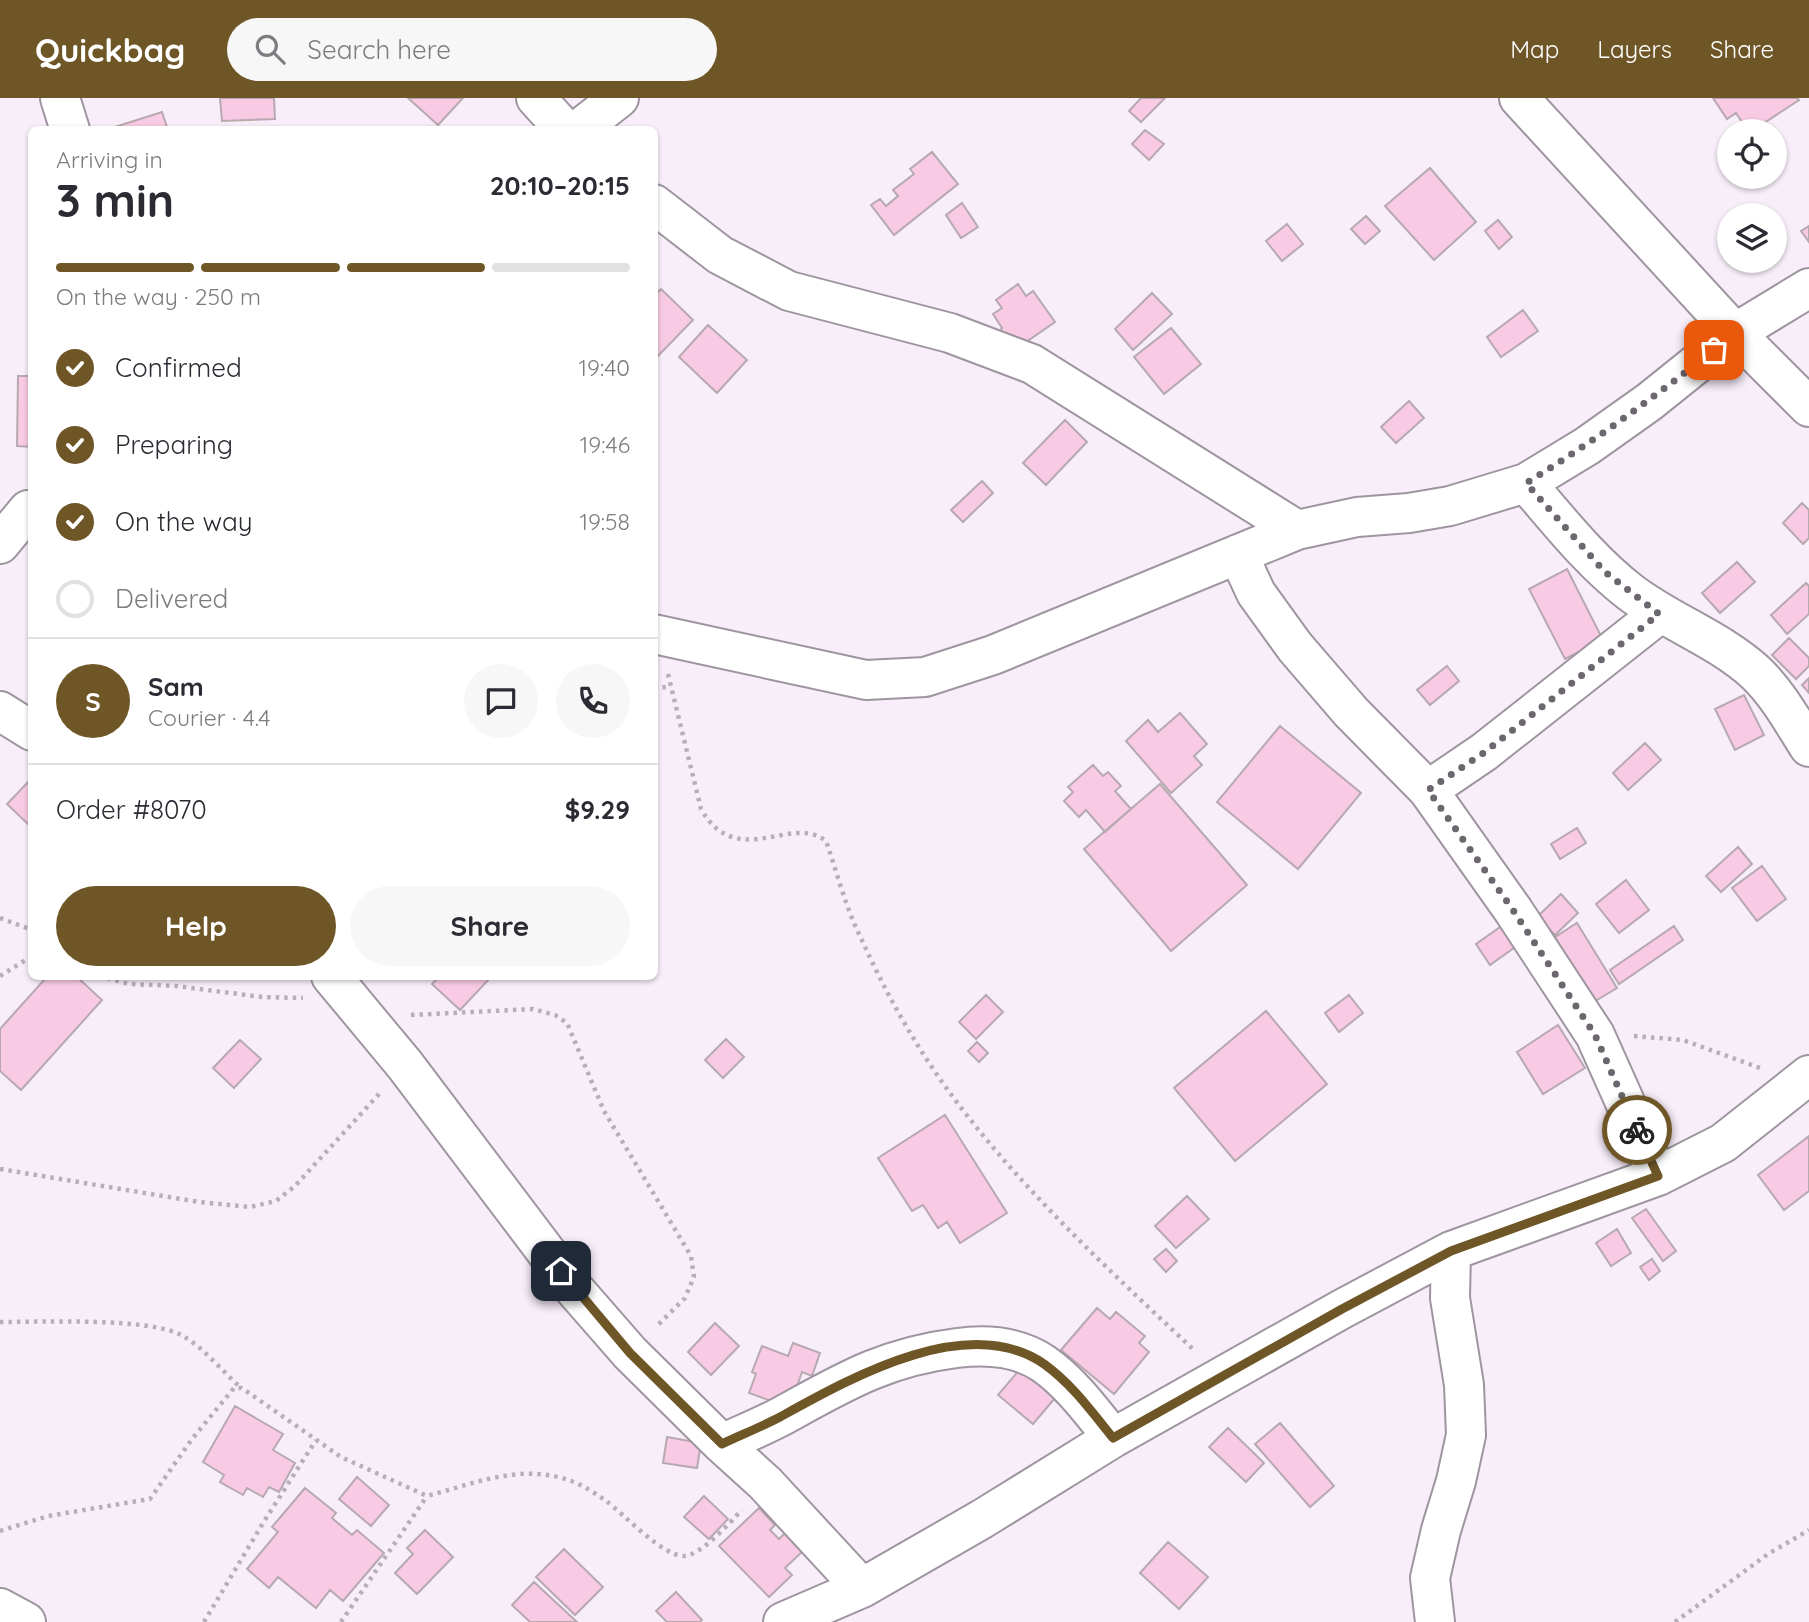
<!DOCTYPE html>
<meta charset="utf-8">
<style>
:root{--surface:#fff;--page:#f7f7f7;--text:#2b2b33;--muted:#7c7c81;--line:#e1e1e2;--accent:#6f5627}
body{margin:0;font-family:Quicksand,sans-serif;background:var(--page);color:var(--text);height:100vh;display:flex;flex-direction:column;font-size:26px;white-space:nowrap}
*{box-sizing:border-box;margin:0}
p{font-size:23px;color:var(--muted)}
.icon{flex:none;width:38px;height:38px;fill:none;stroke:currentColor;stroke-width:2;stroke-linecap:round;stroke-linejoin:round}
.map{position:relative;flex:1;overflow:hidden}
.drawer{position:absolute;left:28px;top:28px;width:630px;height:854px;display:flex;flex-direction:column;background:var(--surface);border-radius:10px;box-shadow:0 2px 5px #0004}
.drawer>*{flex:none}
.fabs{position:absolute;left:1717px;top:21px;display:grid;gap:14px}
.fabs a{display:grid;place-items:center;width:70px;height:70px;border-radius:50%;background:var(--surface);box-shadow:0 2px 5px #0004;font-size:35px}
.pin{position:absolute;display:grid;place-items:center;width:60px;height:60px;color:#fff;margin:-30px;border-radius:14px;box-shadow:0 4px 10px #0006}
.courier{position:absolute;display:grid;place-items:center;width:70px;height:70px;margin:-35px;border:5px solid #6f5627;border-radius:50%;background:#fff;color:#222;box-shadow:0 2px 9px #0007}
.head em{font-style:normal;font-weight:700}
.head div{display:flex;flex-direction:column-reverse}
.head{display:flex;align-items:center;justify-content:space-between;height:119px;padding:0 28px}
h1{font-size:46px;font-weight:700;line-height:52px}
.bar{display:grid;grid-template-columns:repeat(4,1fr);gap:10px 7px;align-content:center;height:84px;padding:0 28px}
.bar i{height:9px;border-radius:5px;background:var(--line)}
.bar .active{background:var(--accent)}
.bar p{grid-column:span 4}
.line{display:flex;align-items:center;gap:18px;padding:0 28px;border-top:2px solid var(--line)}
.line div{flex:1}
.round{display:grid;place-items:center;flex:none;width:74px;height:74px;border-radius:37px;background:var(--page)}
ol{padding:0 28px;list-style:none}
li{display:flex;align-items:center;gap:21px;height:77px}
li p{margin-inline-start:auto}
li .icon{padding:7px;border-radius:50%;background:var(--accent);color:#fff;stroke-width:4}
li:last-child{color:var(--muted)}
li i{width:38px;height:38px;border:4px solid var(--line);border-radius:50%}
.button{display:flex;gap:14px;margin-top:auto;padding:14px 28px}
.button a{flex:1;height:80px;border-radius:42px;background:var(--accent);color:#fff;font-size:28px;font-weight:700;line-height:80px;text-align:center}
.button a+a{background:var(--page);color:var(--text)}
header{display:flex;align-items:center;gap:42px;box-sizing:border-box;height:98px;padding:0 35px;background:var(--accent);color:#fff}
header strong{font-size:33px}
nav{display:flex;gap:38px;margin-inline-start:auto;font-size:24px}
.search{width:490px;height:63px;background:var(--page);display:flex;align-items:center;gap:18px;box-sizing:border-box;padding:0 24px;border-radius:38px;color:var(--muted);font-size:26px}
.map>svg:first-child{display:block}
</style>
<header>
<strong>Quickbag</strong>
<div class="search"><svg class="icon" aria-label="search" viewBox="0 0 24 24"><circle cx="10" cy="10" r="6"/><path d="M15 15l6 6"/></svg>Search here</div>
<nav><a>Map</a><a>Layers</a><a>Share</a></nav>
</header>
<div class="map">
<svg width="1809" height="1524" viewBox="0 0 1809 1524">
<rect width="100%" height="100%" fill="#f8eefa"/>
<!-- building -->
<path fill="#f8cae3" stroke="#b7a9b0" stroke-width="2" d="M220,0H274L275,21L222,23Z
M408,0H463L438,27Z
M1141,0H1165L1141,24L1129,13Z
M1713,0H1797L1799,2L1752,33H1748L1736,15L1727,21Z
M162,14L168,32H116L115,29Z
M1145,32L1164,46L1149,62L1132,46Z
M932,54L958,86L894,137L871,107L880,101L886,108L898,98L893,92L914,76L910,71Z
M1430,70L1476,124L1434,162L1385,108Z
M962,105L978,129L961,140L946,117Z
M1366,118L1380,133L1365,146L1351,131Z
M1498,122L1512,139L1499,151L1485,133Z
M1287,126L1303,146L1282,163L1266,143Z
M1809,128V144L1801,133Z
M1018,186L1026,198L1033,193L1055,224L1013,253L1000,233L1002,230L993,216L1002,210L996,202Z
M661,191L693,222L654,262V198Z
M1152,195L1172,216L1133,252L1115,231Z
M1523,212L1538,233L1501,259L1487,239Z
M708,227L747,262L717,295L679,259Z
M1171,230L1201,266L1164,296L1134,259Z
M30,273H32V349L17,348L18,278H30Z
M1409,303L1424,320L1396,345L1381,329Z
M1065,322L1087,344L1046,387L1023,365Z
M982,383L993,395L963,424L951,412Z
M1802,405L1809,412V440L1803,446L1783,425Z
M1737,464L1755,484L1720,515L1702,495Z
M1567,471L1603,542L1565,561L1529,491Z
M1806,485L1809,488V516L1787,536L1771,517Z
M1789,540L1809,560V568L1796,581L1772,557Z
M1447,568L1459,583L1430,607L1417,592Z
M1809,580V595L1802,587Z
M1744,597L1764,637L1735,652L1715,611Z
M1180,615L1207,646L1194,658L1202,667L1171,695L1126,643L1148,622L1158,634Z
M1280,628L1361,695L1298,771L1217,704Z
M1645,645L1661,662L1628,692L1613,675Z
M1093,667L1103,678L1108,674L1121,688L1115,693L1131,711L1105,734L1086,712L1079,719L1064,703L1073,694L1068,689Z
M32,680V730L7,706Z
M1160,686L1247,787L1171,853L1084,751Z
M1577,730L1586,745L1560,761L1551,746Z
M1738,749L1752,766L1721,794L1706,778Z
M1762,768L1786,801L1757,823L1732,790Z
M1626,782L1649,812L1619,835L1596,806Z
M1561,796L1578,815L1555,837L1537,819Z
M1577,825L1617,890L1592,905L1552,841Z
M1503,827L1518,847L1490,867L1476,846Z
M1674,828L1683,842L1619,886L1610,872Z
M42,878H76L102,902L21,992L0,973V931L44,882Z
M440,878H492L460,912L432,886Z
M986,897L1003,914L976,941L959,924Z
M1349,897L1363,915L1339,934L1325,915Z
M1266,913L1327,986L1235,1063L1174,990Z
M1558,927L1585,970L1543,996L1517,954Z
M726,941L744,959L723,980L705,962Z
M240,942L261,961L234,990L213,970Z
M977,944L988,955L979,964L968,953Z
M945,1017L1007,1115L960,1145L947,1124L938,1130L923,1107L912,1113L878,1060Z
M1809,1038V1093L1784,1112L1758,1077Z
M1187,1098L1209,1121L1176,1150L1155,1128Z
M1646,1111L1676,1153L1663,1163L1632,1120Z
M1617,1131L1631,1155L1611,1168L1596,1145Z
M1166,1151L1177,1163L1166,1174L1154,1161Z
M1652,1161L1660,1173L1649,1182L1640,1169Z
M1097,1210L1110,1221L1116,1214L1145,1238L1139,1245L1149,1254L1114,1296L1061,1252Z
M715,1225L739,1248L711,1277L688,1254Z
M793,1245L820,1255L812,1278L802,1274L796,1291L792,1290L785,1308L749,1295L756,1276L752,1274L762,1248L788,1258Z
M1021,1270L1055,1300L1033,1326L998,1297Z
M235,1308L283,1336L273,1352L295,1365L279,1394L269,1389L263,1399L247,1390L243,1397L220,1384L224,1377L203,1364Z
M1280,1325L1334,1388L1310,1409L1255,1346Z
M1228,1330L1264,1365L1246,1384L1209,1349Z
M667,1339L701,1345L697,1370L663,1365Z
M357,1379L389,1407L371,1428L339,1401Z
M305,1390L336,1415L332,1420L352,1437L357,1432L384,1455L343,1503L330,1492L316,1510L278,1479L269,1490L247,1471L278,1434L272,1429Z
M704,1398L728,1421L709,1441L684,1419Z
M759,1410L775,1427L770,1432L779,1441L788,1432L805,1451L785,1470L792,1477L769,1499L719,1448Z
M425,1432L453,1459L417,1496L395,1475L413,1456L407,1450Z
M1168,1444L1208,1479L1179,1511L1140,1475Z
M564,1451L603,1489L575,1517L536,1479Z
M534,1484L577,1524H530L512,1507Z
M676,1494L702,1522L700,1524H667L656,1513Z"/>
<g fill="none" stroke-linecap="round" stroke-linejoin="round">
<defs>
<path id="minor" d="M60,0L70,32
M536,0L565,32
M1519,0L1735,235L1809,309
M578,32L619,0
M654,106L720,157L789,193L950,235L1032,266L1297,432
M1526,385C1559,423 1590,463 1630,494C1669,524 1719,541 1756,575C1778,596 1793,624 1809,649
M0,446L28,412
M1238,456L1256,495L1295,549L1351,614L1428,692L1513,812L1595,937L1658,1078
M654,536L866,582L925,579L993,557L1297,432L1357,419L1409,415L1450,408L1526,385L1587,348L1649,304L1735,235L1809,190
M0,613L32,633
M1428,692L1484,654L1659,516
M331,878L405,967L575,1192L630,1255L722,1346L765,1385L862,1490
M722,1346C741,1337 761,1329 780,1319C842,1285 884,1259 957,1250C988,1246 1018,1248 1044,1266C1072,1286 1092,1314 1113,1340
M0,1510L26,1524
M783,1524L862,1490L982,1421L1113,1340L1342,1211L1451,1153L1658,1078L1723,1045L1809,977
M1435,1524L1430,1480L1441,1432L1456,1383L1466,1337L1464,1287L1450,1200L1451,1153"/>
</defs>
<!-- minor casing -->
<use href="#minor" stroke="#9e95a0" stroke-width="42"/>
<!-- path -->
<path stroke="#b7afb8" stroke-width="4.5" stroke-dasharray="3.5 5" stroke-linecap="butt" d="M668,576L701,711C737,774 792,715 826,743C837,774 845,808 860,838C886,896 918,953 956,1003C1026,1096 1111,1174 1195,1253
M654,591L671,588
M0,820L32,832
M0,878L32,858
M99,878L129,886L176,888L262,899L303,900
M411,917L533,911L555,917L567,925L604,1013L691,1158L694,1179L685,1200L656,1229
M1634,938L1683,942L1760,970
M0,1071L199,1104L250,1109L276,1103L295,1088L380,995
M0,1224C41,1224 151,1219 183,1238C204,1250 222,1273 240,1289
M0,1433L48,1418L150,1401L192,1341L234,1290H241L249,1295L341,1359L427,1398C469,1387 514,1368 558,1379C576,1383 591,1392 606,1403C624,1416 662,1458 684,1458C702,1457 729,1425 742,1412
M204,1524L263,1425L316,1342
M341,1524L427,1398
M1675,1524L1768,1456L1809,1432"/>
<!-- minor -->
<use href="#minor" stroke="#fff" stroke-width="38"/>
</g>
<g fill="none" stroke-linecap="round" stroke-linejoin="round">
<!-- done -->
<path stroke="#6c676e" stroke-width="7" stroke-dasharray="0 12.6" d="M1637,1032L1595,937L1513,812L1428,692L1485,654L1659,516L1605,474L1526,385C1592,345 1653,300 1714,252"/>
<!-- route -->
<path stroke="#6f5627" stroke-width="9" d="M561,1173L630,1255L722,1346C741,1337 761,1329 780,1319C849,1281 967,1213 1044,1266C1072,1286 1092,1314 1113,1340L1342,1211L1451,1153L1658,1078L1637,1032"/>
</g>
</svg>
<div class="fabs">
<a><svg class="icon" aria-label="locate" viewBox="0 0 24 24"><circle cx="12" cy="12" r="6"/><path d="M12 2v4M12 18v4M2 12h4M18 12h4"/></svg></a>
<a><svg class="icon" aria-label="layers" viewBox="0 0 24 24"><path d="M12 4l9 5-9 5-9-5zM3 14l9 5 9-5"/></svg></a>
</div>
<div class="pin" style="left:1714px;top:252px;background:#ea580c"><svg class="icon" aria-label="bag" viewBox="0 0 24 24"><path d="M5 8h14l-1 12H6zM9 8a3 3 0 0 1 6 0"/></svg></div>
<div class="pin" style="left:561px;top:1173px;background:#1f2937"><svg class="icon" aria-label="home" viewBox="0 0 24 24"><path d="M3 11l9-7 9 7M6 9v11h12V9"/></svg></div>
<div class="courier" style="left:1637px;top:1032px"><svg class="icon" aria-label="bike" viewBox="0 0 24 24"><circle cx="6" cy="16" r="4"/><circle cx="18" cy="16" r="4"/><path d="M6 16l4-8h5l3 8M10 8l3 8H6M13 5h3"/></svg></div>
<section class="drawer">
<div class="head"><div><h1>3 min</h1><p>Arriving in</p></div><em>20:10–20:15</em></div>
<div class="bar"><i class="active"></i><i class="active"></i><i class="active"></i><i></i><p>On the way · 250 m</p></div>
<ol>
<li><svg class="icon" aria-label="check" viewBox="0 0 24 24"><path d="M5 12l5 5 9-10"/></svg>Confirmed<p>19:40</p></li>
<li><svg class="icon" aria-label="check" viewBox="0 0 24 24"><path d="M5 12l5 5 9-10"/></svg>Preparing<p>19:46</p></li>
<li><svg class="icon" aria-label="check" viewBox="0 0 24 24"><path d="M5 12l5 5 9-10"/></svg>On the way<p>19:58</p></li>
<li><i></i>Delivered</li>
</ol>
<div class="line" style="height:126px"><b class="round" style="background:var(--accent);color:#fff">S</b><div><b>Sam</b><p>Courier · 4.4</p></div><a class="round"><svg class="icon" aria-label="chat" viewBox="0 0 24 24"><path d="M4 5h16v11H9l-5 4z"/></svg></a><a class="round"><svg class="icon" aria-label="phone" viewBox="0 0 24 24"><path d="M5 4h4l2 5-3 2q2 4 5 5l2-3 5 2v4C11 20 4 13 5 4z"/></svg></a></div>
<div class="line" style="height:91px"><div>Order #8070</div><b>$9.29</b></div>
<div class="button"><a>Help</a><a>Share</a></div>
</section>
</div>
